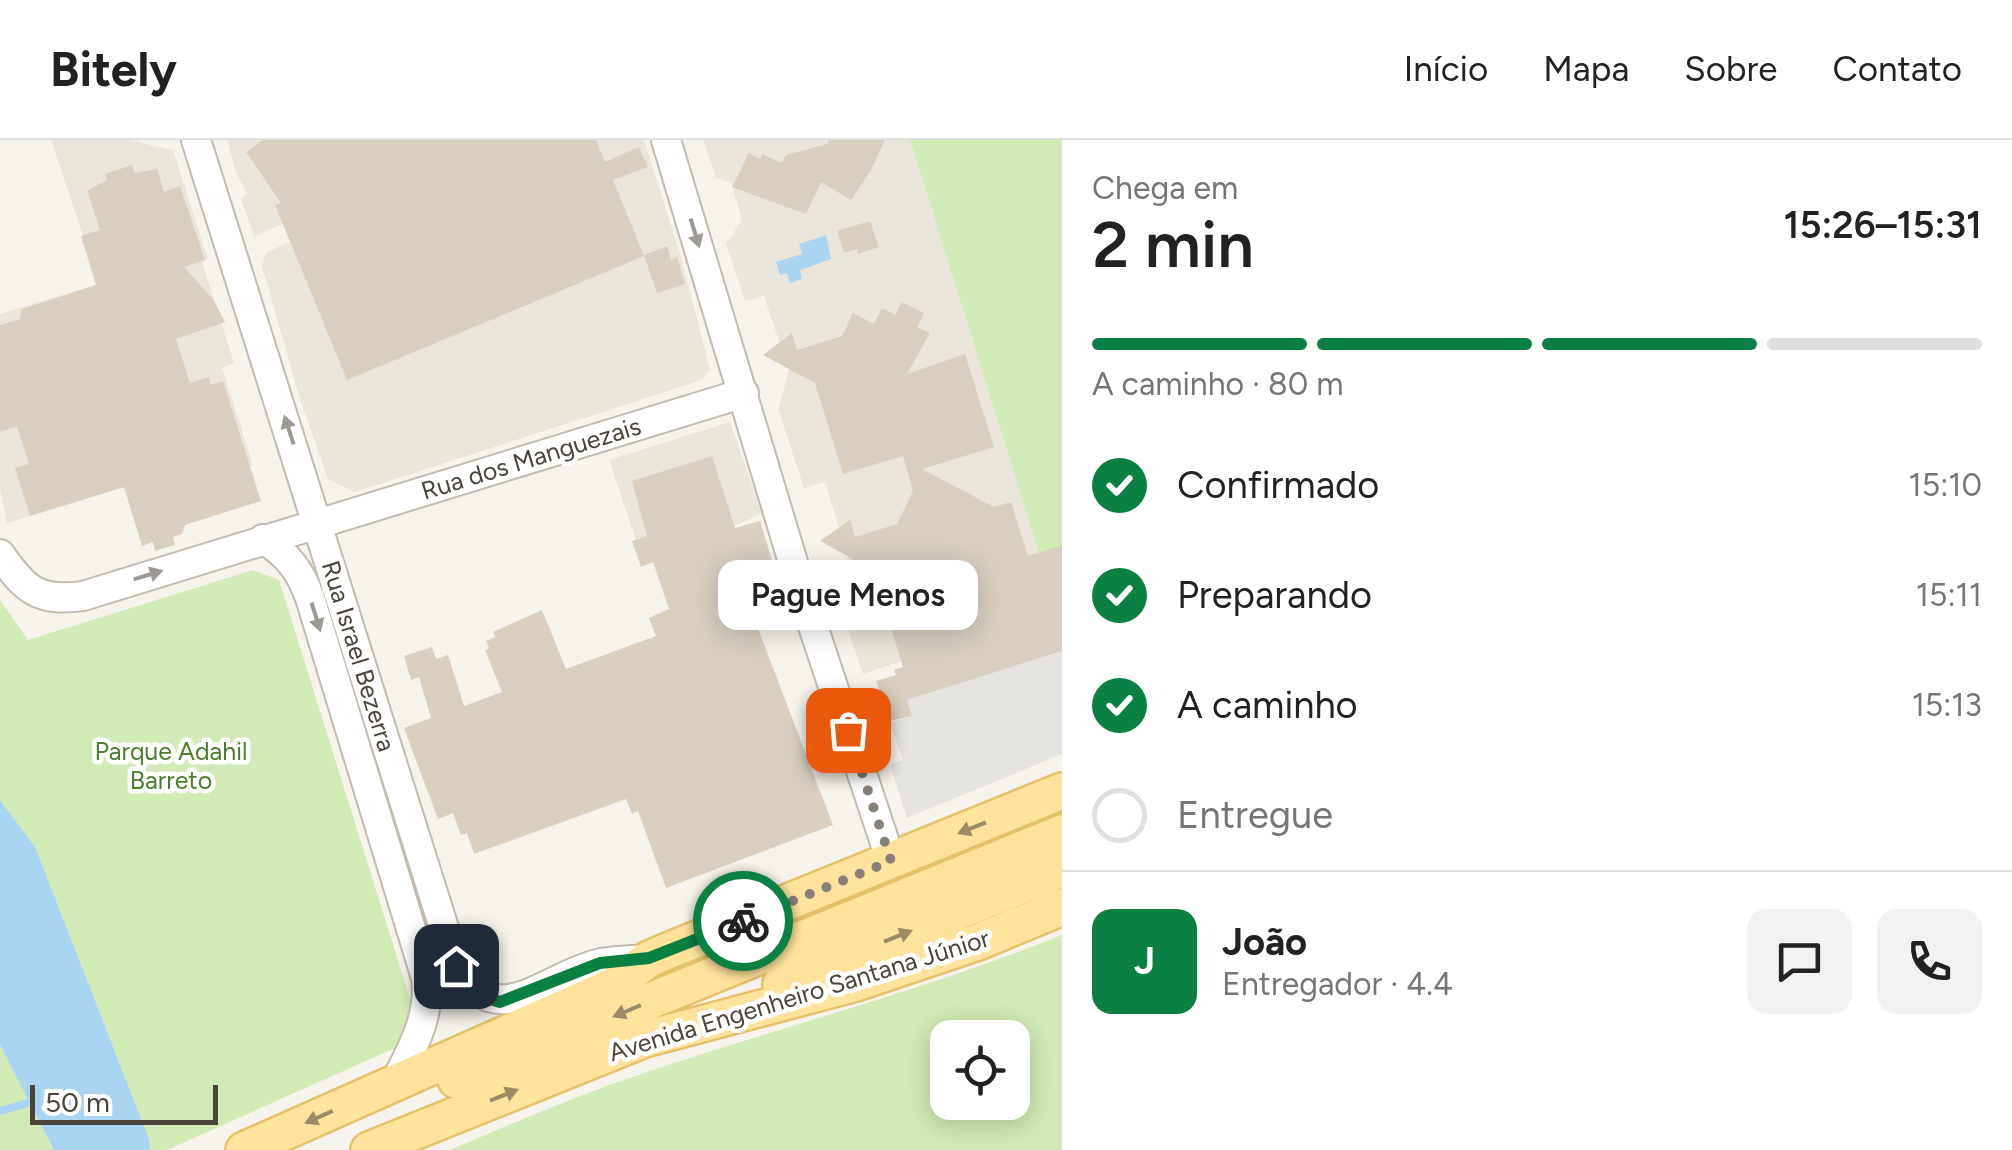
<!DOCTYPE html>
<html lang="pt">
<meta charset="utf-8">
<style>
:root{--surface:#fff;--page:#f2f2f2;--text:#222;--muted:#767676;--line:#e0e0e0;--accent:#0b8043}
body{margin:0;font-family:Figtree,sans-serif;background:var(--page);color:var(--text);height:100vh;display:flex;flex-direction:column;font-size:38px;white-space:nowrap}
*{box-sizing:border-box;margin:0}
p{font-size:32px;color:var(--muted)}
.icon{flex:none;width:55px;height:55px;fill:none;stroke:currentColor;stroke-width:2;stroke-linecap:round;stroke-linejoin:round}
.map{position:relative;flex:1;overflow:hidden}
.details{display:flex;flex-direction:column;background:var(--surface);width:950px}
.details>*{flex:none}
.tools{position:absolute;left:930px;top:880px;display:grid;gap:20px}
.tools a{display:grid;place-items:center;width:100px;height:100px;border-radius:20px;background:var(--surface);box-shadow:0 5px 25px #0003;font-size:50px}
.scale{position:absolute;left:30px;bottom:25px;width:188px;box-sizing:border-box;padding-left:10px;border:5px solid #4b4439;border-top:0;font-size:28px;line-height:35px;white-space:nowrap;color:#4b4439;-webkit-text-stroke:8px #fff;paint-order:stroke}
.pin{position:absolute;display:grid;place-items:center;width:85px;height:85px;color:#fff;margin:-42px;border-radius:20px;box-shadow:0 5px 15px #0006}
.courier{position:absolute;display:grid;place-items:center;width:100px;height:100px;margin:-50px;border:8px solid #0b8043;border-radius:50%;background:#fff;color:#222;box-shadow:0 2px 12px #0007}
.bubble{position:absolute;height:70px;border-radius:20px;background:var(--surface);box-shadow:0 5px 25px #0003;font-size:32px;font-weight:600;line-height:70px;text-align:center}
.summary em{font-style:normal;font-weight:600}
.summary div{display:flex;flex-direction:column-reverse}
.summary{display:flex;align-items:center;justify-content:space-between;height:170px;padding:0 30px}
h1{font-size:65px;font-weight:600;line-height:75px}
.bar{display:grid;grid-template-columns:repeat(4,1fr);gap:15px 10px;align-content:center;height:120px;padding:0 30px}
.bar i{height:12px;border-radius:8px;background:var(--line)}
.bar .active{background:var(--accent)}
.bar p{grid-column:span 4}
.line{display:flex;align-items:center;gap:25px;padding:0 30px;border-top:2px solid var(--line)}
.line div{flex:1}
.round{display:grid;place-items:center;flex:none;width:105px;height:105px;border-radius:20px;background:var(--page)}
ol{padding:0 30px;list-style:none}
li{display:flex;align-items:center;gap:30px;height:110px}
li p{margin-inline-start:auto}
li .icon{padding:10px;border-radius:50%;background:var(--accent);color:#fff;stroke-width:4}
li:last-child{color:var(--muted)}
li i{width:55px;height:55px;border:5px solid var(--line);border-radius:50%}
header{display:flex;align-items:center;gap:60px;box-sizing:border-box;height:140px;padding:0 50px;background:var(--surface);border-bottom:2px solid var(--line)}
header strong{font-size:48px}
nav{display:flex;gap:55px;margin-inline-start:auto;font-size:35px}
main{display:flex;flex:1;min-height:0}
.map>svg:first-child{display:block}
</style>
<header>
<strong>Bitely</strong>
<nav><a>Início</a><a>Mapa</a><a>Sobre</a><a>Contato</a></nav>
</header>
<main>
<div class="map">
<svg width="1062" height="1010" viewBox="0 0 1062 1010">
<rect width="100%" height="100%" fill="#f6f3ec"/>
<!-- residential -->
<path fill="#eae5da" d="M51,0H128L173,10L208,119L202,122L234,223L222,228L253,325L153,355L148,340L7,383L0,349V174L99,144Z
M227,0H644L680,114L710,229L702,240L355,352L328,339L300,259L262,126L266,113L293,100L283,84L254,96L241,59L247,53L236,33Z
M703,0H910L1057,470L863,534L838,459L848,417L825,342L804,348L778,269L789,231L764,156L745,161L726,104L742,80L731,43L716,38Z
M730,282L762,374L644,424L609,320Z"/>
<!-- green -->
<path fill="#d2eab5" fill-rule="evenodd" d="M910,0H1062V405L1039,413Z
M253,430L279,440L412,865L395,908L167,1010H150L149,999L35,708L0,660V460L28,500Z
M1062,795V1010H450C513,983 576,956 641,934C781,887 925,850 1062,795ZM948,898H1012V962H948Z
M0,905L54,1010H0Z"/>
<!-- parking -->
<path fill="#e5e3e0" d="M1062,511V614L907,678L890,625L903,620L890,583L912,576L907,560Z"/>
<!-- water -->
<path fill="#a9d4f2" d="M826,95L831,119L800,130L802,139L790,143L787,133L780,135L776,122L802,114L799,104Z
M0,660L35,707L149,999L150,1010H54L0,905Z"/>
<g fill="none" stroke-linecap="round" stroke-linejoin="round">
<!-- stream -->
<path stroke="#a9d4f2" stroke-width="8" d="M0,971L39,960"/>
</g>
<!-- building -->
<path fill="#d8cfc1" d="M263,0H596L605,22L639,7L648,27L613,40L644,116L347,240L275,65L281,63L246,12Z
M829,0H885L871,30L851,60L821,42L806,74L732,47L749,13L760,19L762,14L782,23L786,15L827,4Z
M132,25L135,33L157,29L164,52L180,46L205,120L184,127L213,159L225,182L176,199L190,243L209,237L211,245L223,241L261,361L185,385L182,394L173,397L175,405L155,411L153,402L142,406L124,347L30,376L15,328L29,324L17,286L0,292V185L20,179L22,169L96,145L81,96L100,90L87,51L107,40L105,34Z
M870,81L879,107L858,114L857,109L844,113L837,91Z
M667,106L671,120L677,117L685,144L657,153L644,115Z
M902,162L924,173L917,187L930,193L907,234L965,214L994,307L922,329L994,367L1011,362L1028,416L1062,405V511L907,560L912,576L890,581L876,541L896,535L894,530L903,527L873,430L820,401L850,380L855,397L897,384L913,351L903,316L843,334L815,243L763,215L792,193L797,210L842,196L853,173L874,184L882,168L895,175Z
M712,316L735,388L760,381L789,476L757,486L833,685L666,748L638,671L632,674L626,659L474,714L467,693L461,695L453,673L438,679L404,588L431,578L419,537L411,540L404,516L432,507L436,519L448,515L464,566L502,552L485,510L489,508L486,501L495,497L493,492L542,470L566,529L656,496L649,478L669,469L653,422L641,427L632,401L647,396L632,341Z"/>
<g fill="none" stroke-linecap="round" stroke-linejoin="round">
<defs>
<path id="minor" d="M196,0L456,826C497,896 544,836 601,823C616,820 633,820 649,819
M666,0L805,462L891,721
M263,399C288,415 300,430 310,458L426,838C431,878 411,910 394,945
M0,414C25,450 38,462 83,456L744,253"/>
<path id="major" d="M781,844L1062,729
M456,940L1062,693
M244,1010L611,847L649,819L665,812L1062,651
M369,1010L645,899L856,843L978,802L1062,767"/>
</defs>
<!-- minor casing -->
<use href="#minor" stroke="#c2bbae" stroke-width="32"/>
<!-- major casing -->
<use href="#major" stroke="#e6c16a" stroke-width="40"/>
<!-- minor -->
<use href="#minor" stroke="#fff" stroke-width="28"/>
<!-- major -->
<use href="#major" stroke="#ffe39c" stroke-width="35"/>
</g>
<!-- one-way arrows -->
<defs><path id="oneway-solid" d="M-6-.8H1V-3.2L6.5 0L1 3.2V.8H-6Z" transform="scale(2.5)"/></defs>
<g fill="#9c9892">
<use href="#oneway-solid" transform="translate(695 93) rotate(73)"/>
<use href="#oneway-solid" transform="translate(289 290) rotate(-108)"/>
<use href="#oneway-solid" transform="translate(148 435) rotate(-17)"/>
<use href="#oneway-solid" transform="translate(316 477) rotate(73)"/>
</g>
<g fill="#9c8c66">
<use href="#oneway-solid" transform="translate(972 688) rotate(158)"/>
<use href="#oneway-solid" transform="translate(898 796) rotate(-22)"/>
<use href="#oneway-solid" transform="translate(627 871) rotate(157)"/>
<use href="#oneway-solid" transform="translate(504 955) rotate(-22)"/>
<use href="#oneway-solid" transform="translate(319 977) rotate(156)"/>
</g>
<g fill="none" stroke-linecap="round" stroke-linejoin="round">
<!-- done -->
<path stroke="#878178" stroke-width="10" stroke-dasharray="0 18" d="M743,781L891,721L848,590"/>
<!-- route -->
<path stroke="#0b8043" stroke-width="12" d="M456,826L466,844L481,856L500,862L600,823L649,818L743,781"/>
</g>
<g text-anchor="middle" dominant-baseline="central" stroke-width="9" stroke-linejoin="round" paint-order="stroke">
<!-- street labels -->
<g font-size="25" fill="#4b4439" stroke="#fff">
<text transform="translate(531 318) rotate(-17)">Rua dos Manguezais</text>
<text transform="translate(359 516) rotate(73)">Rua Israel Bezerra</text>
<text transform="translate(799 855) rotate(-17)">Avenida Engenheiro Santana Júnior</text>
</g>
<!-- park labels -->
<g font-size="25" fill="#4a7f2a" stroke="#fff">
<text x="171" y="611">Parque Adahil<tspan x="171" dy="29">Barreto</tspan></text>
</g>
</g>
</svg>
<div class="tools">
<a><svg class="icon" aria-label="locate" viewBox="0 0 24 24"><circle cx="12" cy="12" r="6"/><path d="M12 2v4M12 18v4M2 12h4M18 12h4"/></svg></a>
</div>
<div class="scale">50 m</div>
<div class="pin" style="left:848px;top:590px;background:#ea580c"><svg class="icon" aria-label="bag" viewBox="0 0 24 24"><path d="M5 8h14l-1 12H6zM9 8a3 3 0 0 1 6 0"/></svg></div>
<div class="pin" style="left:456px;top:826px;background:#1f2937"><svg class="icon" aria-label="home" viewBox="0 0 24 24"><path d="M3 11l9-7 9 7M6 9v11h12V9"/></svg></div>
<div class="courier" style="left:743px;top:781px"><svg class="icon" aria-label="bike" viewBox="0 0 24 24"><circle cx="6" cy="16" r="4"/><circle cx="18" cy="16" r="4"/><path d="M6 16l4-8h5l3 8M10 8l3 8H6M13 5h3"/></svg></div>
<div class="bubble" style="left:718px;top:420px;width:260px">Pague Menos</div>
</div>
<section class="details">
<div class="summary"><div><h1>2 min</h1><p>Chega em</p></div><em>15:26–15:31</em></div>
<div class="bar"><i class="active"></i><i class="active"></i><i class="active"></i><i></i><p>A caminho · 80 m</p></div>
<ol>
<li><svg class="icon" aria-label="check" viewBox="0 0 24 24"><path d="M5 12l5 5 9-10"/></svg>Confirmado<p>15:10</p></li>
<li><svg class="icon" aria-label="check" viewBox="0 0 24 24"><path d="M5 12l5 5 9-10"/></svg>Preparando<p>15:11</p></li>
<li><svg class="icon" aria-label="check" viewBox="0 0 24 24"><path d="M5 12l5 5 9-10"/></svg>A caminho<p>15:13</p></li>
<li><i></i>Entregue</li>
</ol>
<div class="line" style="height:180px"><b class="round" style="background:var(--accent);color:#fff">J</b><div><b>João</b><p>Entregador · 4.4</p></div><a class="round"><svg class="icon" aria-label="chat" viewBox="0 0 24 24"><path d="M4 5h16v11H9l-5 4z"/></svg></a><a class="round"><svg class="icon" aria-label="phone" viewBox="0 0 24 24"><path d="M5 4h4l2 5-3 2q2 4 5 5l2-3 5 2v4C11 20 4 13 5 4z"/></svg></a></div>
</section>
</main>
